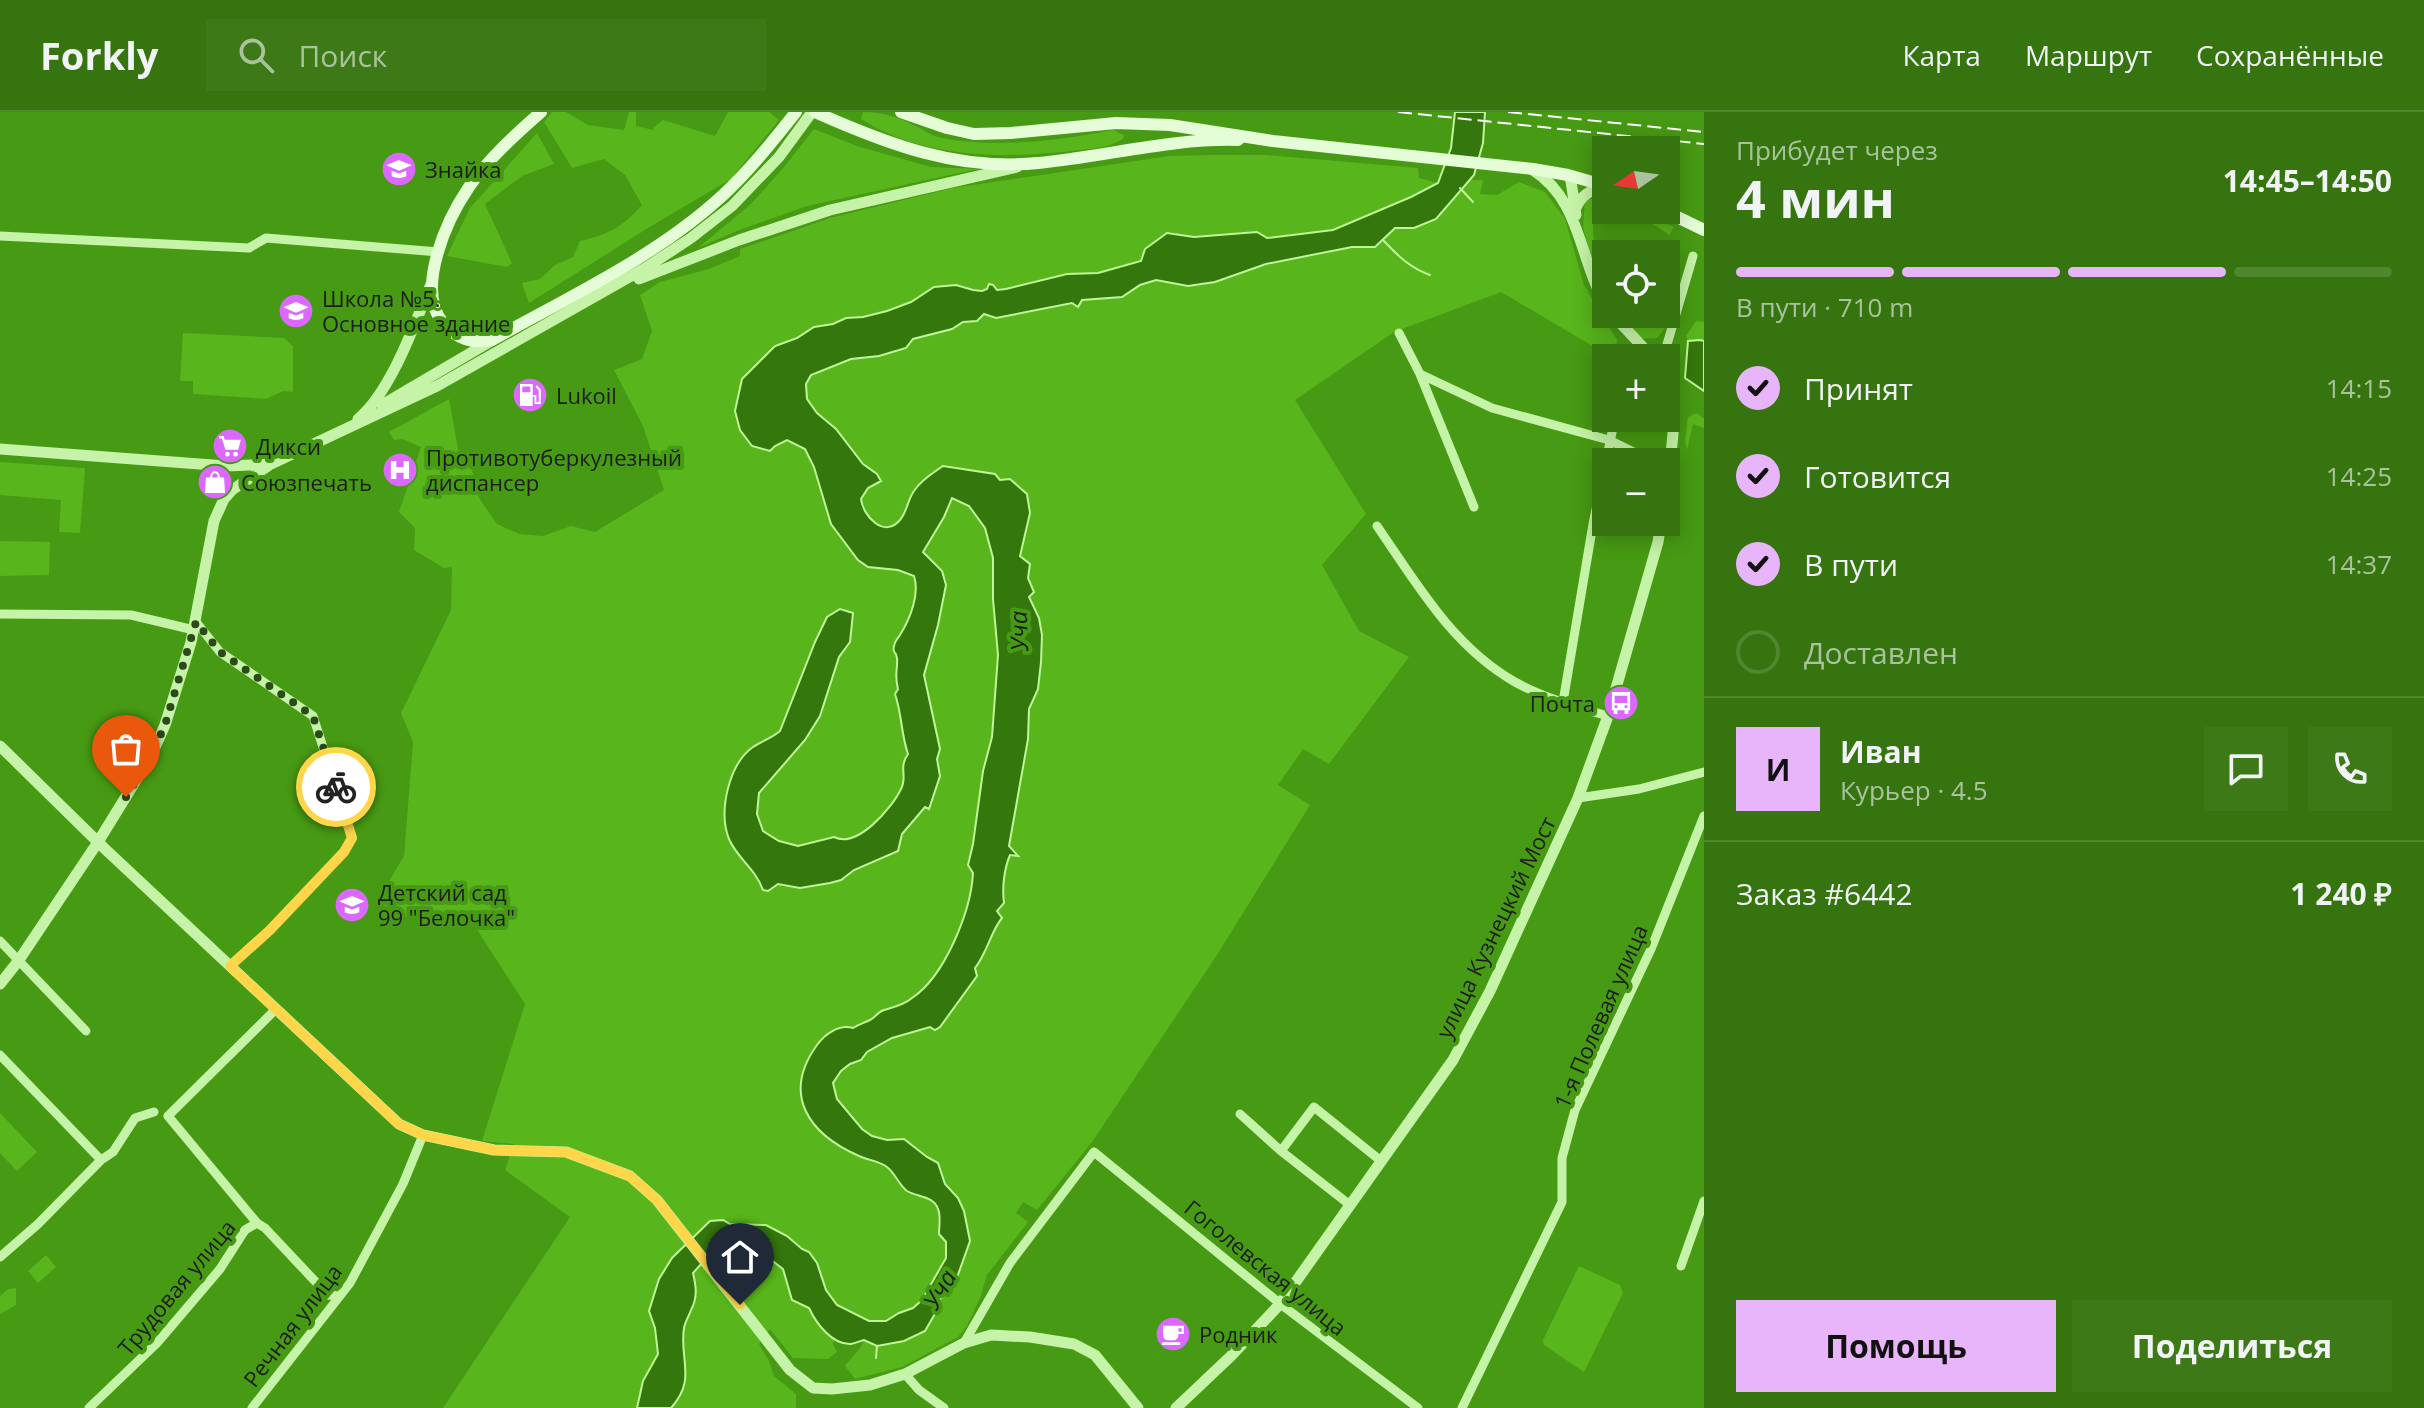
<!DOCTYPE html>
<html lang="ru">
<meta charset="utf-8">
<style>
:root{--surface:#35740e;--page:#3d7917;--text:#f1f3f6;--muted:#aac39e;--line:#4f862e;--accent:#e8b5fa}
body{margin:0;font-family:"Open Sans",sans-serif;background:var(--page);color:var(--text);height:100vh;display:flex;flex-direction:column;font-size:30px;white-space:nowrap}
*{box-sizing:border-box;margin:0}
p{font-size:26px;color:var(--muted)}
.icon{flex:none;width:44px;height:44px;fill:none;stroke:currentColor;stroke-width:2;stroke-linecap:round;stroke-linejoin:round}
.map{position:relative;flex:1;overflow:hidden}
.side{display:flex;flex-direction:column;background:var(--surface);width:720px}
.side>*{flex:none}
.needle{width:52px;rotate:257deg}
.controls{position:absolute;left:1592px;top:24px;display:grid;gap:16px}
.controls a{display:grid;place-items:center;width:88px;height:88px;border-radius:0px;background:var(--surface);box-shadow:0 4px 20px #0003;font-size:40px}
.pin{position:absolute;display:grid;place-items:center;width:68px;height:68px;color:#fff;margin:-82px -34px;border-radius:50% 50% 50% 0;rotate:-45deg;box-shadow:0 0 8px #0007}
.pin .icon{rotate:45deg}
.courier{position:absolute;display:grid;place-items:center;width:80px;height:80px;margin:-40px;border:6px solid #ffd54a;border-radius:50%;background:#fff;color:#222;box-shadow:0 2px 10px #0007}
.overview em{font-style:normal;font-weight:700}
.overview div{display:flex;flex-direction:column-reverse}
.overview{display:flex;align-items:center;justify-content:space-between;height:136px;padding:0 32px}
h1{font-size:52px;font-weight:700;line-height:60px}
.bar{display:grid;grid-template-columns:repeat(4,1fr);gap:12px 8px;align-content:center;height:96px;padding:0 32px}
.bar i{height:10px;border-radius:6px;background:var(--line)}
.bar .active{background:var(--accent)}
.bar p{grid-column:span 4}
.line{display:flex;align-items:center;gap:20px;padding:0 32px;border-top:2px solid var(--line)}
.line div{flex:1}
.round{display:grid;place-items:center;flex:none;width:84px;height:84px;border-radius:0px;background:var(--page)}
ol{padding:0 32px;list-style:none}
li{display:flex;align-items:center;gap:24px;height:88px}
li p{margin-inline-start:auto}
li .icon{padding:8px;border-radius:50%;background:var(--accent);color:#111;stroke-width:4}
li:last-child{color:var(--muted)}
li i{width:44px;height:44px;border:4px solid var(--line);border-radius:50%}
.primary-button{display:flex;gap:16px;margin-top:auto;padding:16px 32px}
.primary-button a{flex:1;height:92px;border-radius:0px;background:var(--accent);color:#111;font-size:32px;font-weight:700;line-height:92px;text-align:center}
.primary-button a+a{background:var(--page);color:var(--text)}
header{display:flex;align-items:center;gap:48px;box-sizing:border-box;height:112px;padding:0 40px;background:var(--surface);border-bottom:2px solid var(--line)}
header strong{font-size:38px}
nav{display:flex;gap:44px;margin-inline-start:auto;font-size:28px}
.search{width:560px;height:72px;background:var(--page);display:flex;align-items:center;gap:20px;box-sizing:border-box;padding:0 28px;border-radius:0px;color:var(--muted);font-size:30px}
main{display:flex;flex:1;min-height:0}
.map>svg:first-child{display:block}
</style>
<header>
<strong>Forkly</strong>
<div class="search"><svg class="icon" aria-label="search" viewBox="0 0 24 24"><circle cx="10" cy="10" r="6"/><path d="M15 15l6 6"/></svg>Поиск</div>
<nav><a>Карта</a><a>Маршрут</a><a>Сохранённые</a></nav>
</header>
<main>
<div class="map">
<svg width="1704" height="1296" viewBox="0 0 1704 1296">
<rect width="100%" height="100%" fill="#479a13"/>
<!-- green -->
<path fill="#58b51b" d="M552,0H566L588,13L624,18L629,0H636V14L654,18L653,16L663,8L715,24L728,0H769L779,8L731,67L648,116L529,191L522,171L540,167L555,153L573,145L580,129C610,122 622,115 642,93L625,63L604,47L572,56L544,10Z
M863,0C883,0 897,5 916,14C924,18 930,23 938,25C993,37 1058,29 1113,18L1124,23L1123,27C1107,37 1089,37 1070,39C1001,47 922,46 861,7Z
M814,17L857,34L931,55L978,57L807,94L739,118L698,136L751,92L784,55Z
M537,21L554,52L522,64L485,92L512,151L507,155L447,144L470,96Z
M1210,43H1267L1418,56L1419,66L1438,71L1411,85L1333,118L1267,126L1261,124L1231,164C1277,149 1327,135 1375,135L1395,116C1437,117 1444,96 1470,68H1483L1480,82L1497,83L1519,70L1545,80L1565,107L1584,173L1617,228L1613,246L1501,180L1394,220L1295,288L1366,402L1322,453L1359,519L1409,545L1329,652L1303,637L1278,673L1310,693L1217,843L1092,1030L1037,1098L1023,1090L1016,1101L1028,1110L987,1163L980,1186L967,1214L958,1225L902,1255L855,1267L845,1254C852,1244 860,1239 864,1228L877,1234L904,1229L936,1200L938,1189L955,1174L970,1128L958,1086L945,1072L938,1052L931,1088L938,1097L939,1122L946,1130L947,1146L937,1166L922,1188L913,1196L899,1201L886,1209H869L849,1200L833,1232L837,1240L828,1247L793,1246L770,1217L759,1232L769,1249L774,1264L796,1282V1296H443L570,1105L505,1058L514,1032L482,1029L525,892L472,810L379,803L385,776L404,744L413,630L401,601L451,498L452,455L444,456L414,438L415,416L399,400L421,335L402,327L394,328L389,320L449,287L459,342L471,353L479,386L497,412L519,422L543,424L571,414L595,420L664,378L643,314L614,258L642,247L652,219L640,183L660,170L709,157L740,144V137L830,106L953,76L1169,44Z
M1599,84L1606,87V98H1633L1674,115L1669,123C1646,105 1622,99 1593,98V124L1606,166V177L1590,141L1583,115L1585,89Z
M1620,202H1657L1667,214L1657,226L1639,227Z
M1696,209L1704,210V229H1688L1686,224Z
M183,221L284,226L293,234V280L283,279L266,287L193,282V269H180Z
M1697,301L1704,307V316L1693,312L1687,338L1685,328L1688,305Z
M0,350L85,356L80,421L59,420L61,388L0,383Z
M0,429L50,430L49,463L0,464Z
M0,1001L37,1040L17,1059L0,1041Z
M46,1143L56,1155L38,1171L28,1159Z
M1579,1154L1620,1173L1623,1181L1584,1260L1544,1233L1543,1228Z
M16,1176V1193L0,1202V1184L8,1177Z"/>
<!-- water -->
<path fill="#34770c" stroke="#bff699" stroke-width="2" d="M1455,0H1485L1483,31L1474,63L1436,107L1414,116H1395L1375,135H1352L1266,152L1215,170L1188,174L1156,168L1140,173L1122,185L1082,188L1078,195L1072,191L996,206L984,202L977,209L963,210L952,217L913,227L906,236L879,244L851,247L811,263L806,272L807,287L817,301L836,317L863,352L877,362L881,369L868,376L861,387C863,404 884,427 900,408C907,400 908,387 914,379C921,368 933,361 943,354L995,362L1000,368L1010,367L1027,382L1030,401L1020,444L1030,452L1028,466L1034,480L1029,485L1039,506L1042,523L1041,550L1038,577L1029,597L1028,627L1009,734L1018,744L1010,743C1004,757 1002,776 1004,791L997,799L1002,806C991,819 987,841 975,856L977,864L940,915L935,918L930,915L892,926L867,940L861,948L850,952L841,959L833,971L837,987L862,1017L872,1024L887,1028L904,1027L927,1045L938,1051L945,1072L958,1086L964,1099L970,1129L954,1174L938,1189L936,1200L925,1219L904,1229L877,1234L864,1228C860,1229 856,1231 851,1232C832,1233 816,1211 809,1196L792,1188L783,1157L756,1136L724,1135L710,1142L693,1161C696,1174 698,1185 691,1198C689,1204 685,1210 684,1216C679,1248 697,1267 671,1296H637L643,1269L658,1242L655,1216L649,1199L659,1167L672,1146L710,1109L723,1108L730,1112L766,1113L787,1124L802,1137L809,1140L817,1151L826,1178L837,1193L869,1209H886L899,1201L913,1196L922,1188L946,1146V1130L939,1122C939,1115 941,1103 938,1097C934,1084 917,1085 907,1079C899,1073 895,1061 887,1055C880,1049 867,1048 859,1044C809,1022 781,983 817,933C825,922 839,912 853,916C859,912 864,911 870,908C875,906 877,900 884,898C894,895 904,893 912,886C945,864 971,799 973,761L968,753L973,732L983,659L992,625L998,543L993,487V446L985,416L969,394L952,386L944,405L923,440L942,459L946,473L938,513L924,563L940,637L937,647L940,664L929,697L925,695L902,722L898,739L854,758L841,768L830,771L800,776L778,772L768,779L763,778C755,756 737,746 729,727C718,699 729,652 753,635C762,629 772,626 780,619L815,530L827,505L840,497L853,501L850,530L839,545L820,604L805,628L759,681L757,702L763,719L779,729L798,734L834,725C857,737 892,696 901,677C908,664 898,656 908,642C901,622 902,602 895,582L898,577C894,562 898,558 897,546C896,537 892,543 894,534C895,528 897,528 900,523C910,507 920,482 914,464L898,458L868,455L858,448L831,412L814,355L805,337L787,328L775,334L770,339L752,334L740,318L735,299L742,267L775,234L797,226L814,215L833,212L846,206L863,205L887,199L911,190L934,175L956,173L973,178L982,179L987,177L989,172L993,173L997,178L1006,177L1067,162L1098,161L1141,149L1145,137L1167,121L1194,125L1257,120L1267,126L1333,118L1411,85L1438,71L1451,36Z
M1700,228L1704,229V279L1685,266L1688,229Z"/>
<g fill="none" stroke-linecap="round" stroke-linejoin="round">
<!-- stream -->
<path stroke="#bff699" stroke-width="2" d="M1460,76L1473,90
M1383,128C1397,143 1410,156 1430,163
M876,1246L877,1234"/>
<!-- minor -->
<path stroke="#c5f3a7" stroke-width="9" d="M0,124L249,136L266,126L439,140
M1399,221L1420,262L1474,395
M1663,246L1693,144
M1420,262L1492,296L1609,328L1654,350
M1377,414C1417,472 1452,534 1515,570C1544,586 1577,595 1608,604
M0,502L131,503L194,518
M196,510L220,540L313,604L352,726L344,740L270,818L230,854
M1563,590L1593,412L1615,306
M1578,686L1639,677L1704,660
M0,829L86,919
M276,897L168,1004L257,1111L265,1116L328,1183L339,1184
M0,943L101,1048
M1240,1002L1281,1039L1350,1093
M1281,1039L1314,995L1381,1049
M0,1145L38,1112L101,1048L113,1040L135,1006L154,1000
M1681,1154L1704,1089
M964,1231L1010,1151L1094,1040L1283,1194L1418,1296
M905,1262L919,1278L944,1296
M89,1296L157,1231L220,1157L245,1118L257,1111
M252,1296L350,1171L403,1072L423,1023
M1462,1296L1562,1090V1046L1575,998L1651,837L1704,704"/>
<!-- tertiary -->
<path stroke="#c5f3a7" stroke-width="11" d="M1533,58C1581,88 1579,148 1606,193
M1568,63L1571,69L1576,103
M1575,98C1581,83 1590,78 1605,74
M639,167L739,128L830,98L1017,55
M1612,202L1653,246
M1666,263C1680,298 1671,341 1666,377
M382,293L491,229
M358,307C391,280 415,211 431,172
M0,337L226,354L271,352
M226,354L220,360L221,370L226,377L232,378
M0,634L104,736L399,1012L423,1023L494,1038L566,1040L630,1064L657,1088L790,1258L813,1276L832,1277L870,1273L905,1262L964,1231L991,1223L1030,1225L1074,1232L1095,1243L1138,1296
M0,872L19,848L98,730L151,644L165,613L191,530L214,409L224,387L232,378L271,352L437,274L647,155L691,126L732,94L779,45L812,0
M1176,1296L1231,1244L1280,1192L1453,948L1490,879L1578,686L1608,604L1658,430L1661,410"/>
<!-- secondary -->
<path stroke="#e5fdd6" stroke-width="12" d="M541,0C516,22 487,48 469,75C447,107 415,177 443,211C457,227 472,232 492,228C569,185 657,144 722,84C749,59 773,29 796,0
M815,0C887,32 957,59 1038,51C1104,45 1171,26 1238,28
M901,0L947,16L974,22L1011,21L1116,11L1170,13L1273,29L1533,57L1568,63L1606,74
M1663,98L1704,118"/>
<!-- rail -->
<path stroke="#fff" stroke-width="2" stroke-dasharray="14 6" stroke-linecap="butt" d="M1398,0L1704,32
M1508,0L1704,20"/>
</g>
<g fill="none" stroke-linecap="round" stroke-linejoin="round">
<!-- done -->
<path stroke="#2c491a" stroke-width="8" stroke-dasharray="0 14.4" d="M126,685L151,644L165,613L196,510L220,540L313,604L336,675"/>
<!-- route -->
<path stroke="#ffd54a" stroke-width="10" d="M336,675L352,726L344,740L270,818L230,854L399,1012L423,1023L494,1038L566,1040L630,1064L657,1088L740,1193"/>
</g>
<!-- icons -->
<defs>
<symbol id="school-disc" viewBox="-11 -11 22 22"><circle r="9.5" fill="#dc69ff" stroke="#479a13"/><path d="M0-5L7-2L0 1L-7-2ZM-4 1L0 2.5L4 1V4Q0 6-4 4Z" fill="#fff"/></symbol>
<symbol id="fuel-disc" viewBox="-11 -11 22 22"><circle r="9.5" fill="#dc69ff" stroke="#479a13"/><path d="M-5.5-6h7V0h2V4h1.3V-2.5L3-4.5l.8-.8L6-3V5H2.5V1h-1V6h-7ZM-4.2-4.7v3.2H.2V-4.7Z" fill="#fff"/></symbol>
<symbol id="supermarket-disc" viewBox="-11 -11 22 22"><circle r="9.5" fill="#dc69ff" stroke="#479a13"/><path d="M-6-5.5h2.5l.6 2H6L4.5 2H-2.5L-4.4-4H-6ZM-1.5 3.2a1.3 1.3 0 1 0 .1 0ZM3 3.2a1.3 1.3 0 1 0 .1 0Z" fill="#fff"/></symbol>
<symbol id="hospital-disc" viewBox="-11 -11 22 22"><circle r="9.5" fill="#dc69ff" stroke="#479a13"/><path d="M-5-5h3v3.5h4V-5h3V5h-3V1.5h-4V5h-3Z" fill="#fff"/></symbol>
<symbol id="shop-disc" viewBox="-11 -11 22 22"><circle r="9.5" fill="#dc69ff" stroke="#479a13"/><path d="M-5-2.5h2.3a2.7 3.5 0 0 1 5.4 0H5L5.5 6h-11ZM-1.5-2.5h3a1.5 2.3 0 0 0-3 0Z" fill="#fff"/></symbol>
<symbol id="bus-disc" viewBox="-11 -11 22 22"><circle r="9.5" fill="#dc69ff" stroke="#479a13"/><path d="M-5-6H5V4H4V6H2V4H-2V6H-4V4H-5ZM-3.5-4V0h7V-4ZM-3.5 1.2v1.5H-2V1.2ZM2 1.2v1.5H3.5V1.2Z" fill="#fff"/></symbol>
<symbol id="cafe-disc" viewBox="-11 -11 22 22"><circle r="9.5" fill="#dc69ff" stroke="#479a13"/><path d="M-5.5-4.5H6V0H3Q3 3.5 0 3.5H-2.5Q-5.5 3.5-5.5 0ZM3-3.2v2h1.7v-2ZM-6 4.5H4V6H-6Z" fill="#fff"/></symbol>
</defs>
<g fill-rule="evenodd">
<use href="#school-disc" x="379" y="37" width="40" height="40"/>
<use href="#school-disc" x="276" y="179" width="40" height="40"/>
<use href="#fuel-disc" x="510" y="263" width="40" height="40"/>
<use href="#supermarket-disc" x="210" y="314" width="40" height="40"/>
<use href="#hospital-disc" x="380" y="338" width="40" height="40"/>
<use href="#shop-disc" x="195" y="350" width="40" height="40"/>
<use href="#bus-disc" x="1601" y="571" width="40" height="40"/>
<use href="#school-disc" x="332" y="773" width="40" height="40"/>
<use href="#cafe-disc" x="1153" y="1202" width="40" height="40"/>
</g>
<g text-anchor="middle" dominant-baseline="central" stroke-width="8" stroke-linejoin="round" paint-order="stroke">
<!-- poi labels -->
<g font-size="22" fill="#1d1d1d" stroke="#479a13" text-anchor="start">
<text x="425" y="57">Знайка</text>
<text x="322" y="186">Школа №5.<tspan x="322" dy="25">Основное здание</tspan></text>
<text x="556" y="283">Lukoil</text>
<text x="256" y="334">Дикси</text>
<text x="426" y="345">Противотуберкулезный<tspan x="426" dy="25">диспансер</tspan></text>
<text x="241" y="370">Союзпечать</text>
<text x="1595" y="591" text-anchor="end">Почта</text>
<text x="378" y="780">Детский сад<tspan x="378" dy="25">99 "Белочка"</tspan></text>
<text x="1199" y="1222">Родник</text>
</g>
<!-- street labels -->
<g font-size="22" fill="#1d1d1d" stroke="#479a13">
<text transform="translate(1495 815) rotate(-64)">улица Кузнецкий Мост</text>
<text transform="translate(1600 904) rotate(-66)">1-я Полевая улица</text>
<text transform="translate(1266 1155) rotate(39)">Гоголевская улица</text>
<text transform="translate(176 1175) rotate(-50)">Трудовая улица</text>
<text transform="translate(292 1213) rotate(-53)">Речная улица</text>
</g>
<!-- water labels -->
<g font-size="24" font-style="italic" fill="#1b1d19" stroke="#479a13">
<text transform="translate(1018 519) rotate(-92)">Уча</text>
<text transform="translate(939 1177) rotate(-59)">Уча</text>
</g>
</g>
</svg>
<div class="controls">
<a><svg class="needle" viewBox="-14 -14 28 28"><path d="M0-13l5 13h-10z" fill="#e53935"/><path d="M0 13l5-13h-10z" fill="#aac39e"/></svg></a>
<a><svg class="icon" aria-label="locate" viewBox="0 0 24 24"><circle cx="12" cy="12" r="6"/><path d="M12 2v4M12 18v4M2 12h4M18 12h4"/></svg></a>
<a>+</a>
<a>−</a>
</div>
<div class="pin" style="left:126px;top:685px;background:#ea580c"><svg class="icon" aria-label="bag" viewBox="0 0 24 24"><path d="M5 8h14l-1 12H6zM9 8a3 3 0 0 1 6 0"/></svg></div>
<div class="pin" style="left:740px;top:1193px;background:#1f2937"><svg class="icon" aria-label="home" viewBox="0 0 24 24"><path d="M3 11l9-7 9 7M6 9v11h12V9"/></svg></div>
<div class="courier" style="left:336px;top:675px"><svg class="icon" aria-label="bike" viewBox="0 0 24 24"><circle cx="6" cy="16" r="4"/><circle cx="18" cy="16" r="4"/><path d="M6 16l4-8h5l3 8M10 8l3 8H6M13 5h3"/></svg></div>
</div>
<section class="side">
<div class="overview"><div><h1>4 мин</h1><p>Прибудет через</p></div><em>14:45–14:50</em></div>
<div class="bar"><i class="active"></i><i class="active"></i><i class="active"></i><i></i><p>В пути · 710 m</p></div>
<ol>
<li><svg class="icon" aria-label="check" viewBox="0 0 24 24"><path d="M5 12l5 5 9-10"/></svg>Принят<p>14:15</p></li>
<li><svg class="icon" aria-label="check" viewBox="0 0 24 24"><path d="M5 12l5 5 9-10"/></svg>Готовится<p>14:25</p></li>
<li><svg class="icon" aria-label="check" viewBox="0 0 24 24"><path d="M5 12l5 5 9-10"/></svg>В пути<p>14:37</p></li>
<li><i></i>Доставлен</li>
</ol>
<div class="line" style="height:144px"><b class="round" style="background:var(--accent);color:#111">И</b><div><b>Иван</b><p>Курьер · 4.5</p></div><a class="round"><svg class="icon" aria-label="chat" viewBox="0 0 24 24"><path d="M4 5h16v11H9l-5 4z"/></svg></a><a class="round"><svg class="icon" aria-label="phone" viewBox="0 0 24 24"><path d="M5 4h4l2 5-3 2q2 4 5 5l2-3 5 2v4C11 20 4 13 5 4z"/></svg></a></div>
<div class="line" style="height:104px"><div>Заказ #6442</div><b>1 240 ₽</b></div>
<div class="primary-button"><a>Помощь</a><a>Поделиться</a></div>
</section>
</main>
